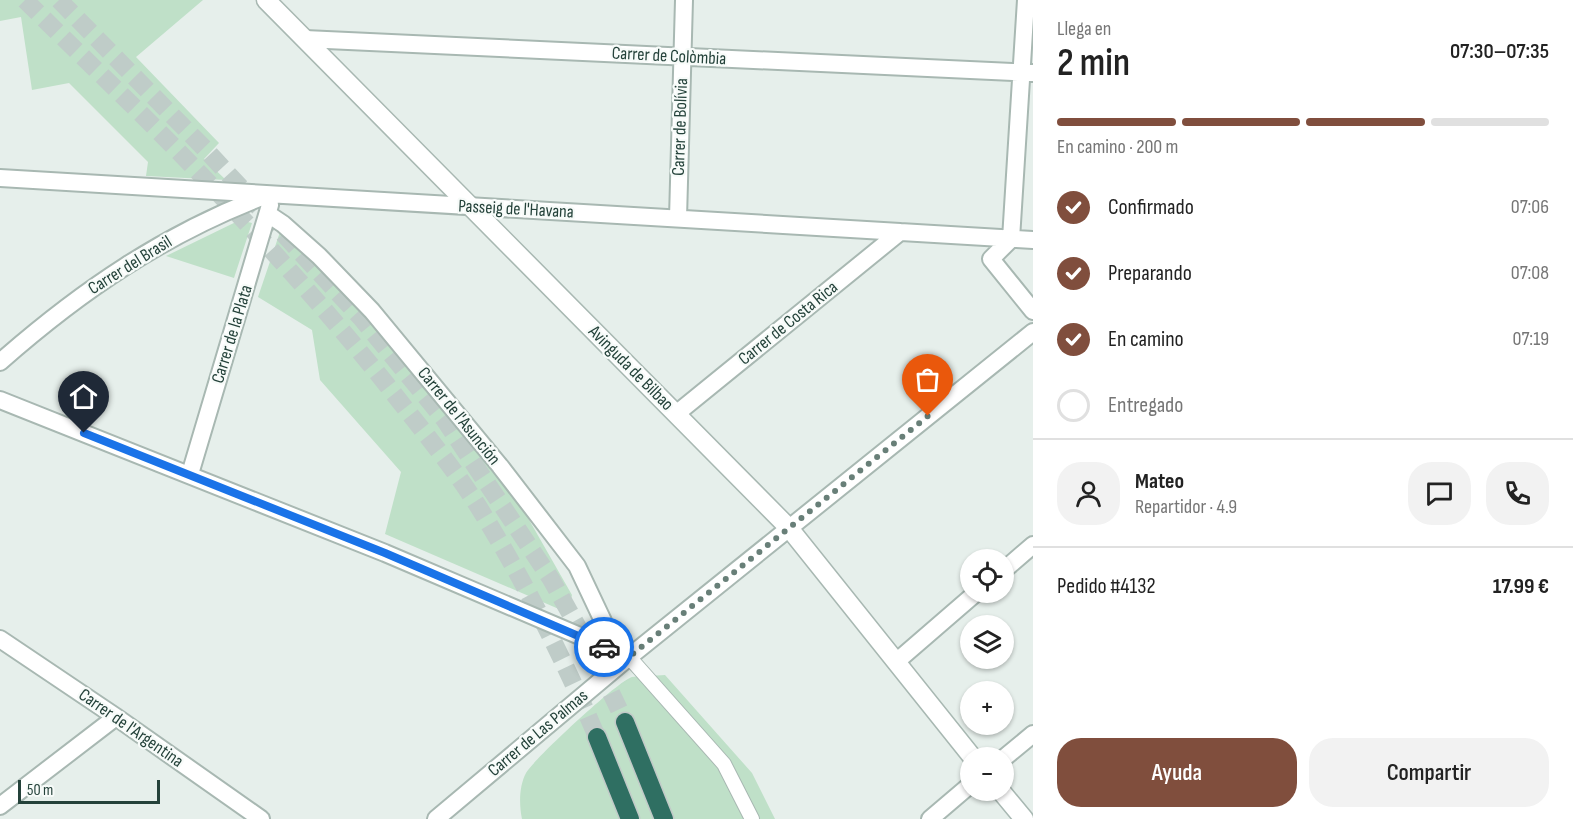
<!DOCTYPE html>
<html lang="es">
<meta charset="utf-8">
<style>
:root{--surface:#fff;--page:#f2f2f2;--text:#222;--muted:#767676;--line:#e0e0e0;--accent:#804e3d}
body{margin:0;font-family:"Sofia Sans Condensed",sans-serif;background:var(--page);color:var(--text);height:100vh;display:flex;flex-direction:column;font-size:22px;white-space:nowrap}
*{box-sizing:border-box;margin:0}
p{font-size:20px;color:var(--muted)}
.icon{flex:none;width:33px;height:33px;fill:none;stroke:currentColor;stroke-width:2;stroke-linecap:round;stroke-linejoin:round}
.map{position:relative;flex:1;overflow:hidden}
.side{display:flex;flex-direction:column;background:var(--surface);width:540px}
.side>*{flex:none}
.buttons{position:absolute;left:960px;top:549px;display:grid;gap:12px}
.buttons a{display:grid;place-items:center;width:54px;height:54px;border-radius:50%;background:var(--surface);box-shadow:0 2px 4px #0004;font-size:30px}
.scale{position:absolute;left:18px;bottom:15px;width:142px;box-sizing:border-box;padding-left:6px;border:3px solid #24423a;border-top:0;font-size:16px;line-height:21px;white-space:nowrap;color:#24423a;-webkit-text-stroke:4px #f7fbf9;paint-order:stroke}
.pin{position:absolute;display:grid;place-items:center;width:51px;height:51px;color:#fff;margin:-62px -26px;border-radius:50% 50% 50% 0;rotate:-45deg;box-shadow:0 0 6px #0007}
.pin .icon{rotate:45deg}
.courier{position:absolute;display:grid;place-items:center;width:60px;height:60px;margin:-30px;border:4px solid #1a73e8;border-radius:50%;background:#fff;color:#222;box-shadow:0 2px 8px #0007}
.overview em{font-style:normal;font-weight:600}
.overview div{display:flex;flex-direction:column-reverse}
.overview{display:flex;align-items:center;justify-content:space-between;height:102px;padding:0 24px}
h1{font-size:39px;font-weight:600;line-height:45px}
.bar{display:grid;grid-template-columns:repeat(4,1fr);gap:9px 6px;align-content:center;height:72px;padding:0 24px}
.bar i{height:8px;border-radius:4px;background:var(--line)}
.bar .on{background:var(--accent)}
.bar p{grid-column:span 4}
.line{display:flex;align-items:center;gap:15px;padding:0 24px;border-top:2px solid var(--line)}
.line div{flex:1}
.round{display:grid;place-items:center;flex:none;width:63px;height:63px;border-radius:24px;background:var(--page)}
ol{padding:0 24px;list-style:none}
li{display:flex;align-items:center;gap:18px;height:66px}
li p{margin-inline-start:auto}
li .icon{padding:6px;border-radius:50%;background:var(--accent);color:#fff;stroke-width:4}
li:last-child{color:var(--muted)}
li i{width:33px;height:33px;border:3px solid var(--line);border-radius:50%}
.action{display:flex;gap:12px;margin-top:auto;padding:12px 24px}
.action a{flex:1;height:69px;border-radius:24px;background:var(--accent);color:#fff;font-size:24px;font-weight:600;line-height:69px;text-align:center}
.action a+a{background:var(--page);color:var(--text)}
main{display:flex;flex:1;min-height:0}
.map>svg:first-child{display:block}
</style>
<main>
<div class="map">
<svg width="1033" height="819" viewBox="0 0 1033 819">
<rect width="100%" height="100%" fill="#e6efeb"/>
<!-- green -->
<path fill="#bfe0c8" d="M0,0H203L136,57L219,143L204,159L226,180L146,176L148,162L69,83L32,90L21,17L0,21Z
M240,220L252,223L234,278L166,256Z
M281,229L296,241L393,344L516,497L572,595L568,613L385,534L401,472L320,380L312,330L258,297Z
M665,675L752,773L775,819H522C519,805 519,786 526,773C534,759 619,680 632,677C642,675 655,676 665,675Z"/>
<g fill="none" stroke-linecap="round" stroke-linejoin="round">
<!-- motorway-tunnel -->
<path stroke="#bfccc8" stroke-width="18" stroke-dasharray="18 9" stroke-linecap="butt" d="M25,0C75,50 127,99 176,149C250,225 321,303 387,385C418,425 451,464 478,506C524,580 563,657 597,737
M59,0L206,150L362,319L444,419L551,579L590,649L625,722"/>
<defs>
<path id="pedestrian" d="M629,657L724,764L752,819"/>
<path id="minor" d="M1026,0L1011,239L991,259L1033,311
M305,39L1033,73
M0,178L1033,240
M268,214L283,224L319,256L372,311L500,466L577,566L603,621L607,648
M678,218L684,0
M0,362C82,290 164,234 267,195
M0,400L385,553L629,657
M676,414L900,232
M190,474L270,205
M1004,570L1033,545
M0,639L116,717L261,819
M896,662L977,592
M1004,758L1033,734
M0,806L116,717
M436,819L629,657L1033,332
M930,819L970,785"/>
<path id="tertiary" d="M266,0L789,528L973,758
M1000,790L1024,819"/>
<path id="motorway" d="M625,722L664,819
M597,737L630,819"/>
</defs>
<!-- pedestrian casing -->
<use href="#pedestrian" stroke="#a8b8b2" stroke-width="16"/>
<!-- minor casing -->
<use href="#minor" stroke="#a8b8b2" stroke-width="20"/>
<!-- tertiary casing -->
<use href="#tertiary" stroke="#a8b8b2" stroke-width="21"/>
<!-- motorway casing -->
<use href="#motorway" stroke="#c2cac8" stroke-width="21"/>
<!-- pedestrian -->
<use href="#pedestrian" stroke="#fff" stroke-width="14"/>
<!-- minor -->
<use href="#minor" stroke="#fff" stroke-width="16"/>
<!-- tertiary -->
<use href="#tertiary" stroke="#fff" stroke-width="18"/>
<!-- motorway -->
<use href="#motorway" stroke="#2f6f62" stroke-width="18"/>
</g>
<g fill="none" stroke-linecap="round" stroke-linejoin="round">
<!-- done -->
<path stroke="#687f78" stroke-width="6" stroke-dasharray="0 10.8" d="M604,647L629,657L928,416"/>
<!-- route -->
<path stroke="#1a73e8" stroke-width="8" d="M84,433L385,553L604,647"/>
</g>
<g text-anchor="middle" dominant-baseline="central" stroke-width="4.5" stroke-linejoin="round" paint-order="stroke">
<!-- street labels -->
<g font-size="18" fill="#24423a" stroke="#f7fbf9">
<text transform="translate(669 56) rotate(3)">Carrer de Colòmbia</text>
<text transform="translate(680 127) rotate(-88)">Carrer de Bolívia</text>
<text transform="translate(516 209) rotate(3)">Passeig de l'Havana</text>
<text transform="translate(130 265) rotate(-32)">Carrer del Brasil</text>
<text transform="translate(788 323) rotate(-39)">Carrer de Costa Rica</text>
<text transform="translate(232 334) rotate(-73)">Carrer de la Plata</text>
<text transform="translate(631 368) rotate(45)">Avinguda de Bilbao</text>
<text transform="translate(459 416) rotate(51)">Carrer de l'Asunción</text>
<text transform="translate(131 728) rotate(35)">Carrer de l'Argentina</text>
<text transform="translate(538 733) rotate(-40)">Carrer de Las Palmas</text>
</g>
</g>
</svg>
<div class="buttons">
<a><svg class="icon" aria-label="locate" viewBox="0 0 24 24"><circle cx="12" cy="12" r="6"/><path d="M12 2v4M12 18v4M2 12h4M18 12h4"/></svg></a>
<a><svg class="icon" aria-label="layers" viewBox="0 0 24 24"><path d="M12 4l9 5-9 5-9-5zM3 14l9 5 9-5"/></svg></a>
<a>+</a>
<a>−</a>
</div>
<div class="scale">50 m</div>
<div class="pin" style="left:928px;top:416px;background:#ea580c"><svg class="icon" aria-label="bag" viewBox="0 0 24 24"><path d="M5 8h14l-1 12H6zM9 8a3 3 0 0 1 6 0"/></svg></div>
<div class="pin" style="left:84px;top:433px;background:#1f2937"><svg class="icon" aria-label="home" viewBox="0 0 24 24"><path d="M3 11l9-7 9 7M6 9v11h12V9"/></svg></div>
<div class="courier" style="left:604px;top:647px"><svg class="icon" aria-label="car" viewBox="0 0 24 24"><path d="M5 17H2v-5l4-1 3-4h7l3 4 3 1v5h-3M9 17h6M6 11h13"/><circle cx="7" cy="17" r="2"/><circle cx="17" cy="17" r="2"/></svg></div>
</div>
<section class="side">
<div class="overview"><div><h1>2 min</h1><p>Llega en</p></div><em>07:30–07:35</em></div>
<div class="bar"><i class="on"></i><i class="on"></i><i class="on"></i><i></i><p>En camino · 200 m</p></div>
<ol>
<li><svg class="icon" aria-label="check" viewBox="0 0 24 24"><path d="M5 12l5 5 9-10"/></svg>Confirmado<p>07:06</p></li>
<li><svg class="icon" aria-label="check" viewBox="0 0 24 24"><path d="M5 12l5 5 9-10"/></svg>Preparando<p>07:08</p></li>
<li><svg class="icon" aria-label="check" viewBox="0 0 24 24"><path d="M5 12l5 5 9-10"/></svg>En camino<p>07:19</p></li>
<li><i></i>Entregado</li>
</ol>
<div class="line" style="height:108px"><a class="round"><svg class="icon" aria-label="person" viewBox="0 0 24 24"><circle cx="12" cy="8" r="4"/><path d="M4 21q1-7 8-7t8 7"/></svg></a><div><b>Mateo</b><p>Repartidor · 4.9</p></div><a class="round"><svg class="icon" aria-label="chat" viewBox="0 0 24 24"><path d="M4 5h16v11H9l-5 4z"/></svg></a><a class="round"><svg class="icon" aria-label="phone" viewBox="0 0 24 24"><path d="M5 4h4l2 5-3 2q2 4 5 5l2-3 5 2v4C11 20 4 13 5 4z"/></svg></a></div>
<div class="line" style="height:78px"><div>Pedido #4132</div><b>17.99 €</b></div>
<div class="action"><a>Ayuda</a><a>Compartir</a></div>
</section>
</main>
